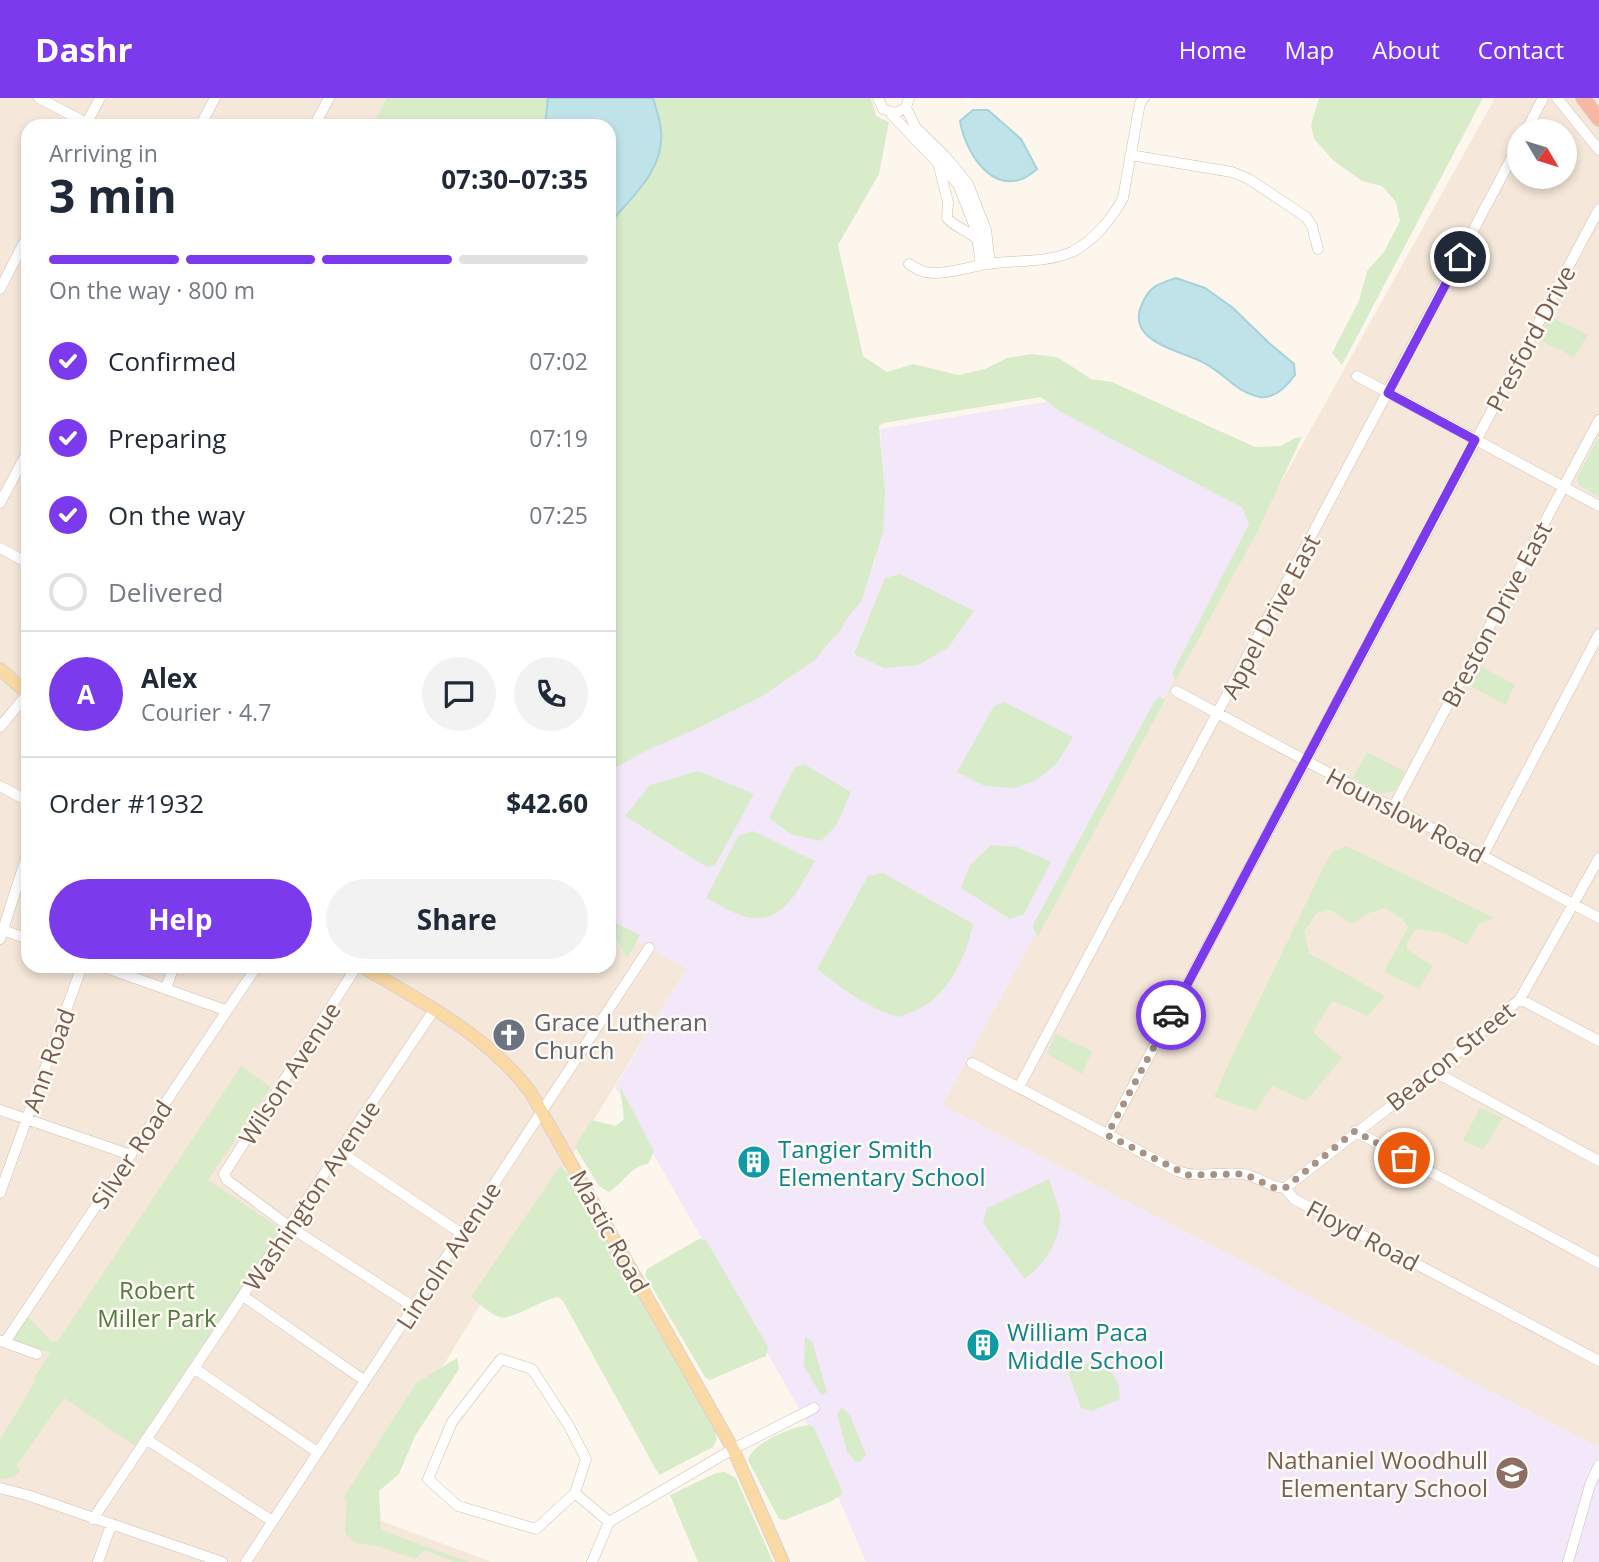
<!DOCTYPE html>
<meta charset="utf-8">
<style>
:root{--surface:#fff;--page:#f2f2f3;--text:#1f2937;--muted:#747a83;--line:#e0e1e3;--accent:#7c3aed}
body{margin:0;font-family:"Open Sans",sans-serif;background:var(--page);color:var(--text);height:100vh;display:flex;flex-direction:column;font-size:26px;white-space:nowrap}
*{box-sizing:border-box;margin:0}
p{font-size:23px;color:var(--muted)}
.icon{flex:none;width:38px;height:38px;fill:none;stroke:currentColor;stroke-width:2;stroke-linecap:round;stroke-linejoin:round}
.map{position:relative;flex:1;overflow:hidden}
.side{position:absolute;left:21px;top:21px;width:595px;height:854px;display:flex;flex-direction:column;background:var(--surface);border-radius:21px;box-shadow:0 4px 10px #0003}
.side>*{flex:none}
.needle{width:46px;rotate:128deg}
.tools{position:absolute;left:1507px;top:21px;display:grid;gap:14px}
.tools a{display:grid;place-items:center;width:70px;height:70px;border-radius:50%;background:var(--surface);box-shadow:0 4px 10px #0003;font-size:35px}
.pin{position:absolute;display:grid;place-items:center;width:60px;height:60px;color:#fff;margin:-30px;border:4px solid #fff;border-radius:50%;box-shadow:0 2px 7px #0007}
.courier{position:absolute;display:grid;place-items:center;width:70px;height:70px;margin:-35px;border:5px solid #7c3aed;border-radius:50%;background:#fff;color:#222;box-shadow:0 2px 9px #0007}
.summary em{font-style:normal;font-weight:700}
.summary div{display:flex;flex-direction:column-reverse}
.summary{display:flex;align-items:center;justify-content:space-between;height:119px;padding:0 28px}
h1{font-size:46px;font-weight:700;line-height:52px}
.bar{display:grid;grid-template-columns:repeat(4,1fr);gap:10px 7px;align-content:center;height:84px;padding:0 28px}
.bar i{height:9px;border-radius:5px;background:var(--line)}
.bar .active{background:var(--accent)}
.bar p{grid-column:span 4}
.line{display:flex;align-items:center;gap:18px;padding:0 28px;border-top:2px solid var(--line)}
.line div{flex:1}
.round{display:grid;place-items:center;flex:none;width:74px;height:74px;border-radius:37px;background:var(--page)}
ol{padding:0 28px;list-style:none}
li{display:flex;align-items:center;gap:21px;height:77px}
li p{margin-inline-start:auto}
li .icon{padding:7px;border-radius:50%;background:var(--accent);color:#fff;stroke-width:4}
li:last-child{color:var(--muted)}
li i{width:38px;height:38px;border:4px solid var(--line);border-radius:50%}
.action{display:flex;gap:14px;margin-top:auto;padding:14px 28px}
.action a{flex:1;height:80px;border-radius:42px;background:var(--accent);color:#fff;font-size:28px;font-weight:700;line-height:80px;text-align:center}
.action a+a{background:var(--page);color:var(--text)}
header{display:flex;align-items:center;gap:42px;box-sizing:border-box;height:98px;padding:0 35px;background:var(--accent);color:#fff}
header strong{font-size:33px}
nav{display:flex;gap:38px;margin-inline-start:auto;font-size:24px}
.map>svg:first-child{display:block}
</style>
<header>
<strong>Dashr</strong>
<nav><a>Home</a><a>Map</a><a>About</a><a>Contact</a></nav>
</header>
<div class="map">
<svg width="1599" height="1464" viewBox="0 0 1599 1464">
<rect width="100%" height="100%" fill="#fdf6ec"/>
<!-- residential -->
<path fill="#f5e8da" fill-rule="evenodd" d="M0,0H401L387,28H28V868H609V827L687,870L354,1413L492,1464H0Z
M1495,0H1599V1350L942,1007L1263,417ZM1519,33H1564V79H1519Z"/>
<!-- education -->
<path fill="#f3e8fa" d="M1058,302L1263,417L942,1007L1599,1350V1464H866L804,1319L615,989L687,870L609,827V673L680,634L840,534L875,464L885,394L880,331Z"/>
<!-- green -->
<path fill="#d8ecc9" d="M387,0H871L876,18L889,24L879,76L838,147L863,258L887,274L913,266L958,277L985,271L1007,260L1031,256L1057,259L1091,281L1112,284L1255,349L1281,348L1295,340L1302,339L1256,436L1176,582L1172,576L1249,426L1243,410L1061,314L1041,299L883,325L879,328L885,394L883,434L862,502L846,522L840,534L830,543L815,562L761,599L696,631L652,650L609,673V28H372Z
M1319,0H1483L1342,267L1332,255L1359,203L1367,173L1384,154L1400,123L1396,104L1382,88L1362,83L1334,63L1314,41L1311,27Z
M1549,218L1588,237L1574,259L1537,241Z
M1599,338V399L1579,387L1577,380Z
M900,476L974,513L948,550L918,567L884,570L854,556L885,480Z
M1477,566L1515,587L1505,607L1467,586Z
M1160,598L1165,602L1038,838L1033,831L1034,825L1154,604Z
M1004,604L1073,639L1057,665L1037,682L1015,690L985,688L957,674L994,608Z
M1367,654L1405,674L1395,692L1381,696L1353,680Z
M804,666L851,694L836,728L821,743L791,736L769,720L795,669Z
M698,673L754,696L715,767L707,769L625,718L650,687Z
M753,733L815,763C797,793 782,832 740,817C728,813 717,805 706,800L738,738Z
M991,747L1017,749L1051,764L1024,816L1010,821L961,790L970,767Z
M1346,748L1495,820L1479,826L1467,847L1446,836L1415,831L1407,845V851L1433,868L1419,891L1384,874L1408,829L1402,821L1385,810L1369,815L1352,826L1331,812L1317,815L1304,833L1309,855L1385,898L1368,918L1332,903L1313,934L1342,960L1306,1003L1272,988L1255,1013L1214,999L1235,952L1326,764L1333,753Z
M883,775L973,826C967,855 954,885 930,904C921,911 909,915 899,919C868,911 843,891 817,871L868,778Z
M609,822L640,837L627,861L618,843L609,838Z
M1055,936L1092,953L1082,976L1047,956Z
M241,968L271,989L208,1082L281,1131L135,1348L64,1300L17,1367L20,1373L14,1379L0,1381V1342L36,1282L34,1280L50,1255L16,1244L13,1238L29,1219L52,1244H57Z
M620,988L654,1053L648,1066C630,1068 624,1085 609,1094L599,1088L575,1049L591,1022L616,1028L624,1021Z
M1480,1010L1503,1020L1483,1052L1463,1042Z
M560,1068L569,1076L715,1333L717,1341L713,1349L659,1377L563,1203L558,1199C543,1201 511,1223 499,1219C490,1216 479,1205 471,1199Z
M1049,1081C1052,1093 1060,1108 1060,1119C1059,1146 1044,1166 1025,1181L983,1125L987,1110Z
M699,1141L706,1142L768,1249L766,1258L710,1282L705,1279L645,1177L647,1171Z
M805,1239L812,1243L827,1294L821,1297L804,1268Z
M457,1260L459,1271L415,1338L399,1376L379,1393L381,1432L469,1464H454L425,1452L415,1461L377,1448L355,1445L345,1435L347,1404L344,1399L416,1285Z
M1088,1265L1108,1268L1119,1287L1120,1301L1092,1313L1081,1310L1068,1274Z
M842,1309L851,1319L866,1357L860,1364L855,1363L847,1354L837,1316Z
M810,1327L814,1330L841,1390L842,1396L832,1403L785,1422L779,1421L748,1362C752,1345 793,1328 810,1327Z
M725,1374L736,1380L773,1464H698L670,1397L716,1375Z"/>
<!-- water -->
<path fill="#bfe3e8" stroke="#a5d3da" stroke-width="2" d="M548,0H653C656,10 660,22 661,32C665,72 632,98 609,126V28H545Z
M973,12H988L1021,41L1037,71C999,106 966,59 960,23Z
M1176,180L1205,190L1233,210L1269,245L1294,266L1295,277C1287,288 1275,301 1260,299C1237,295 1225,276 1206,266C1183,252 1122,245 1143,204C1150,188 1160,185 1176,180Z"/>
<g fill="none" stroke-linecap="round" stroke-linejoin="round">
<defs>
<path id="minor" d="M39,0L92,28
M878,0L883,11L895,15L906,10L909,0
M1557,0L1599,52
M906,10L916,30L945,58L968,86L986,132L990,166
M890,15L958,86L976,132L981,167
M85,28L100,0
M200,28L215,0
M314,28L329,0
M1526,33L1543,0
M1130,57L1232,74L1249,81L1306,119L1312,128L1318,151
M939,69L948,104L947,120C956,130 967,132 977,141
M909,166C917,171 923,175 934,175C951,175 969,169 987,166C1014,162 1046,165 1072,154C1093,143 1112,121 1123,100L1140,5L1144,0
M0,191L28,137
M1357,278L1599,408
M0,405L28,353
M0,450L28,465
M1176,593L1599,820
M0,629L28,595
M0,688L28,703
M1393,710L1599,322
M1483,757L1599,536
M0,831L28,841
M0,841L28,754
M101,868L225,912
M357,868L224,1076L227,1082L290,1129L414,1209
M166,890L174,868
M1520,901L1599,943
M972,965L1177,1073C1199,1081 1220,1073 1243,1076C1259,1078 1269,1090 1285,1090L1294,1101L1599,1263
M1435,974L1599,1063
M1019,989L1519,46
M0,1012L131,1057
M1355,1033L1599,1165
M1107,1037L1599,111
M339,1053L462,1136
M1285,1090L1435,974L1520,901L1599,760
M0,1095L82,868
M243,1198L365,1283
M1,1243L37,1256
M5,1244L257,868
M501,1261L532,1271L569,1328L586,1361L575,1395L536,1431L458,1408L428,1381L452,1324Z
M194,1270L317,1354
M146,1341L272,1423
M0,1390L27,1397L222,1464
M575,1395L609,1424
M93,1421L434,912
M98,1464L111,1427
M246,1464L649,850
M592,1464L609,1424L733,1351L814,1310
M1568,1464L1590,1387L1599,1367"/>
<path id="major" d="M0,571L28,596
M361,868C422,904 488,937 531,995L733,1351L783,1464"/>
<path id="highway" d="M1583,0L1599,21"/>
</defs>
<!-- minor casing -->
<use href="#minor" stroke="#d1beb0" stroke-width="11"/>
<!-- major casing -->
<use href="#major" stroke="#dad1cd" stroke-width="14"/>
<!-- highway casing -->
<use href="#highway" stroke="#dad1cd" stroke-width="16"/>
<!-- minor -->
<use href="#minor" stroke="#fff" stroke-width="10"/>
<!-- major -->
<use href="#major" stroke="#fbd9a5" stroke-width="12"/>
<!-- highway -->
<use href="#highway" stroke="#f7b7a3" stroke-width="14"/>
</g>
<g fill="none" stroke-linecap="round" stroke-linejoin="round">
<!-- done -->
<path stroke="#a89285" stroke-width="7" stroke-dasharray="0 12.6" d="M1171,917L1107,1037L1188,1077L1244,1076L1275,1090H1285L1355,1033L1404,1060"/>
<!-- route -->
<path stroke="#7c3aed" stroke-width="9" d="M1171,917L1475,342L1388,295L1460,159"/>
</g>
<!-- icons -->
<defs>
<symbol id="church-disc" viewBox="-11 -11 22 22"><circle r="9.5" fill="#6b7280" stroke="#fffaf3"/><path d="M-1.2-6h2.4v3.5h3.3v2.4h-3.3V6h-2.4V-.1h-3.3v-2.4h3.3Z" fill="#fff"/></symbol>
<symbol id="building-disc" viewBox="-11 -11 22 22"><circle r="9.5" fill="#0f9aa8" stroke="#fffaf3"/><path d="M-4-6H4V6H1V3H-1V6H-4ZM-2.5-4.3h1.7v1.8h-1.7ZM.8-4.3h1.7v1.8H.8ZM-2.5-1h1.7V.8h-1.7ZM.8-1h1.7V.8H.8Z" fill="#fff"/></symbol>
<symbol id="school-disc" viewBox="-11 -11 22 22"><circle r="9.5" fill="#8d6e63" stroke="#fffaf3"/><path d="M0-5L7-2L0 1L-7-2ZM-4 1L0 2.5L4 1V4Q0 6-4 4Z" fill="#fff"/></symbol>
</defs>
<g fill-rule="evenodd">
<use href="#church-disc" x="490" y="918" width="38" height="38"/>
<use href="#building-disc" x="735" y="1045" width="38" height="38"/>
<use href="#building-disc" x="964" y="1228" width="38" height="38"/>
<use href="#school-disc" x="1493" y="1356" width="38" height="38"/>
</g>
<g text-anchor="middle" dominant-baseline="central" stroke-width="5" stroke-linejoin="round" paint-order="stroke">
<!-- street labels -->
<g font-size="24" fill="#7a5c4d" stroke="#fffaf3">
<text transform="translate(1530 240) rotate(-62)">Presford Drive</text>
<text transform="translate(1496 516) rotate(-62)">Breston Drive East</text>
<text transform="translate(1270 518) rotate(-62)">Appel Drive East</text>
<text transform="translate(1406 717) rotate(28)">Hounslow Road</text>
<text transform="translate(1450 958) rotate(-39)">Beacon Street</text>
<text transform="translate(48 962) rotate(-70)">Ann Road</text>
<text transform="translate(289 975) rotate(-57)">Wilson Avenue</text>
<text transform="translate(131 1056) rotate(-56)">Silver Road</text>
<text transform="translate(311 1097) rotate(-56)">Washington Avenue</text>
<text transform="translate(610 1133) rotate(61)">Mastic Road</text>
<text transform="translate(1363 1137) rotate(28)">Floyd Road</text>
<text transform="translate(448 1157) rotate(-57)">Lincoln Avenue</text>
</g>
<!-- worship labels -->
<g font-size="24" fill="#5b616d" stroke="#fffaf3" text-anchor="start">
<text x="534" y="923">Grace Lutheran<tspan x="534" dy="28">Church</tspan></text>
</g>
<!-- culture labels -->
<g font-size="24" fill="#0d838f" stroke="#fffaf3" text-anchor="start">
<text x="778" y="1050">Tangier Smith<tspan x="778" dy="28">Elementary School</tspan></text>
<text x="1007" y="1233">William Paca<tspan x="1007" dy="28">Middle School</tspan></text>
</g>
<!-- park labels -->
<g font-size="24" fill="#537a41" stroke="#fffaf3">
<text x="157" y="1191">Robert<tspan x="157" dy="28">Miller Park</tspan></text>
</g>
<!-- education labels -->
<g font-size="24" fill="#785e54" stroke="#fffaf3" text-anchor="end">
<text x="1488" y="1361">Nathaniel Woodhull<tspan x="1488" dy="28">Elementary School</tspan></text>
</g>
</g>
</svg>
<div class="tools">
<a><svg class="needle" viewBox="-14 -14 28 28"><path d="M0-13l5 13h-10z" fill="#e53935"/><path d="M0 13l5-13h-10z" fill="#747a83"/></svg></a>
</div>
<div class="pin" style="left:1404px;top:1060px;background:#ea580c"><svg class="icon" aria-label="bag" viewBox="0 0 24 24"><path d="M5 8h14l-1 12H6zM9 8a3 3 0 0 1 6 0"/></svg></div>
<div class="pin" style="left:1460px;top:159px;background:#1f2937"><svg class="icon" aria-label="home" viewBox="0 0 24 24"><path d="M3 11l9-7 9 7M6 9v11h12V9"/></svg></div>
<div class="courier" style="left:1171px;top:917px"><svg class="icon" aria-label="car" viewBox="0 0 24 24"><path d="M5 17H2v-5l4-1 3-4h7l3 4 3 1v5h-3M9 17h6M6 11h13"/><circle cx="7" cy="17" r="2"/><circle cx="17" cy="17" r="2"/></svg></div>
<section class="side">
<div class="summary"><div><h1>3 min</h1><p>Arriving in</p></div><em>07:30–07:35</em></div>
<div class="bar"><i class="active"></i><i class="active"></i><i class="active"></i><i></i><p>On the way · 800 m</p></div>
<ol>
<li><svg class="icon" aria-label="check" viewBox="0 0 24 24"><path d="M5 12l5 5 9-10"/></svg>Confirmed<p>07:02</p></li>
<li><svg class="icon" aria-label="check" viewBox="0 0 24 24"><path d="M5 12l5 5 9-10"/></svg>Preparing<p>07:19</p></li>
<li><svg class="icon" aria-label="check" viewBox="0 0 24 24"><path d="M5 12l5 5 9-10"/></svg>On the way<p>07:25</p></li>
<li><i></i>Delivered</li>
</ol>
<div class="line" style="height:126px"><b class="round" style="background:var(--accent);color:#fff">A</b><div><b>Alex</b><p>Courier · 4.7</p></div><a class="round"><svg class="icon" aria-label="chat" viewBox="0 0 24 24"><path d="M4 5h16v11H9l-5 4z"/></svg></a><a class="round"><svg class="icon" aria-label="phone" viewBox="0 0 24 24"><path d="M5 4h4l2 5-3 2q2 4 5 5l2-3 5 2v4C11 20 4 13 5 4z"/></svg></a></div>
<div class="line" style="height:91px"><div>Order #1932</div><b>$42.60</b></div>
<div class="action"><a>Help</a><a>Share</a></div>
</section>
</div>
